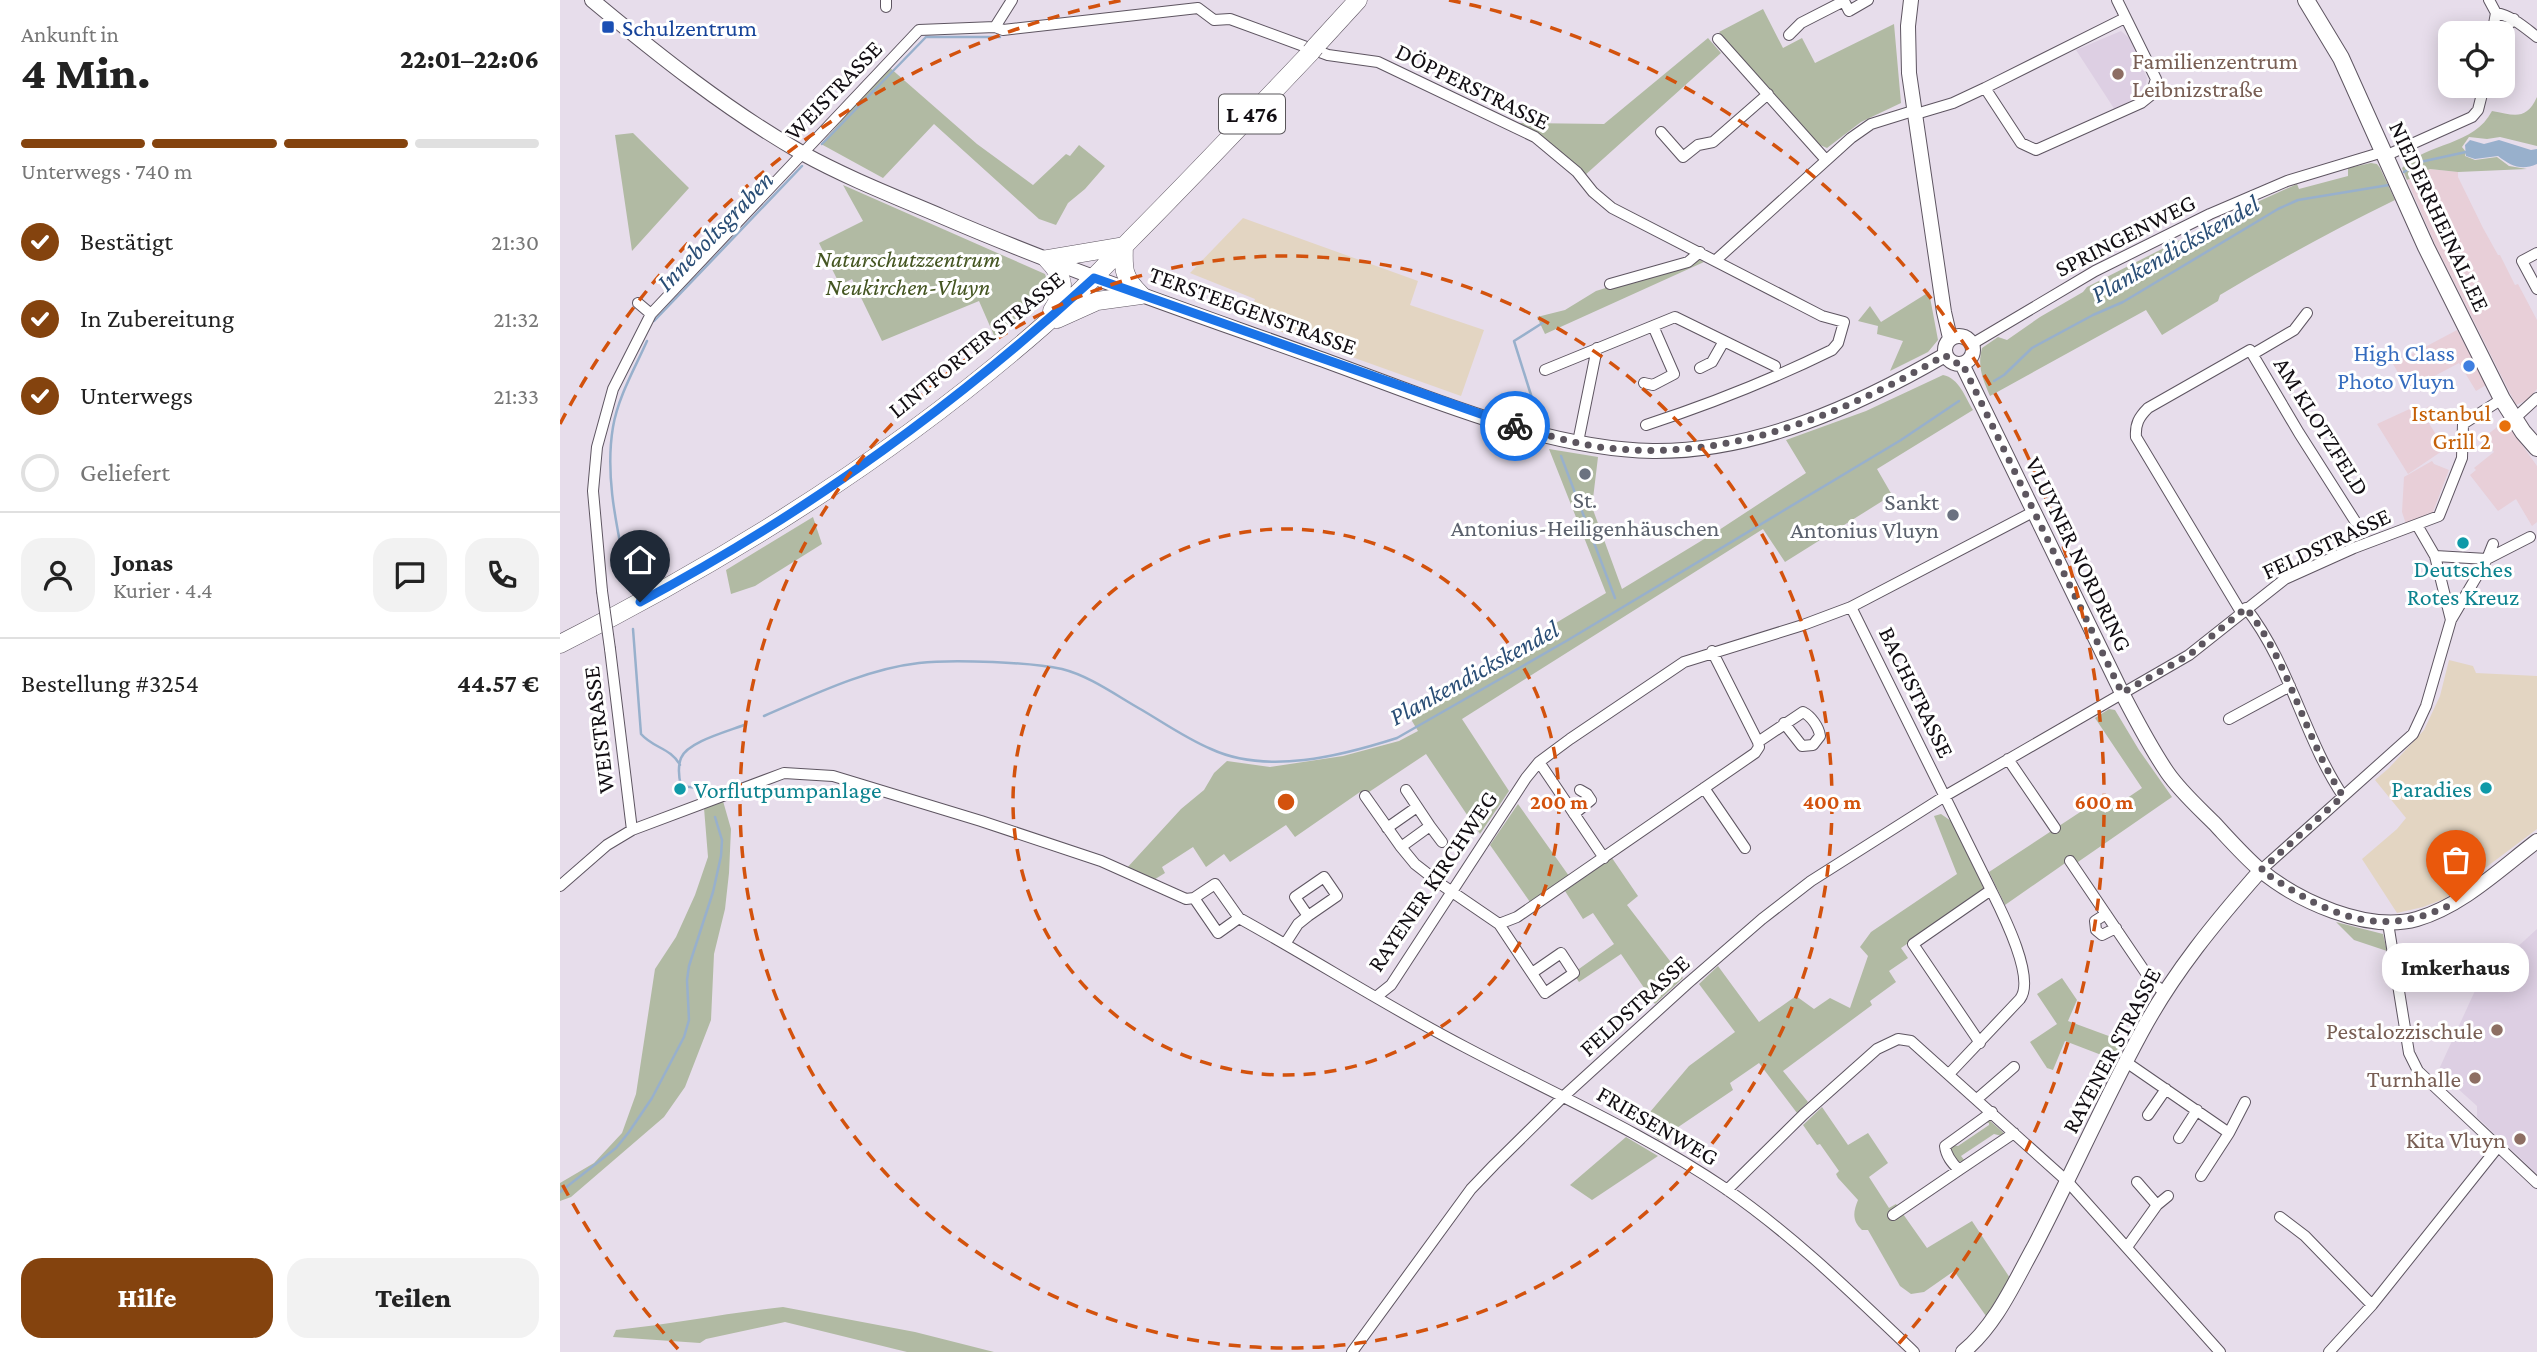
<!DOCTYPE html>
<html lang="de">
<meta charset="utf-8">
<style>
:root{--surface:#fff;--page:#f2f2f2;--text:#222;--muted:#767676;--line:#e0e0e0;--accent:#84430e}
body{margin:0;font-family:"Crimson Pro",serif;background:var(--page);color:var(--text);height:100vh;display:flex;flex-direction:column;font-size:26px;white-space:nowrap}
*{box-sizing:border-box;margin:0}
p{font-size:23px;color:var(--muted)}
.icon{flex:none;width:38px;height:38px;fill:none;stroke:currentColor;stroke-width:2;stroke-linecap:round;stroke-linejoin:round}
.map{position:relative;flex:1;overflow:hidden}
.drawer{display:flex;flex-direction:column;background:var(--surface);width:560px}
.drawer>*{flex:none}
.controls{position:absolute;left:1878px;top:21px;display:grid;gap:14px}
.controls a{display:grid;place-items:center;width:77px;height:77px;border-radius:14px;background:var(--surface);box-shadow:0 4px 18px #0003;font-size:35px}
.pin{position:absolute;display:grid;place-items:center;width:60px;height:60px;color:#fff;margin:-72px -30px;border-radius:50% 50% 50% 0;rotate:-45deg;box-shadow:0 0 7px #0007}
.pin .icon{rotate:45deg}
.courier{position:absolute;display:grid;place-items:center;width:70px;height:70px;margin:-35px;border:5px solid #1a73e8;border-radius:50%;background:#fff;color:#222;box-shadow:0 2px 9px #0007}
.bubble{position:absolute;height:49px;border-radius:21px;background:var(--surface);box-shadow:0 4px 18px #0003;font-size:23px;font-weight:800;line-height:49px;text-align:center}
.head em{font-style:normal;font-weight:800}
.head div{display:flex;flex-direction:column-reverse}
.head{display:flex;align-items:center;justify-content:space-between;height:119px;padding:0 21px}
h1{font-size:46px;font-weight:800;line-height:52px}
.bar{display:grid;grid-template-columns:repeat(4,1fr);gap:10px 7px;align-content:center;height:84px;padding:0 21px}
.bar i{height:9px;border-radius:5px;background:var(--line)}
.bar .selected{background:var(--accent)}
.bar p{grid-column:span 4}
.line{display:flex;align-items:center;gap:18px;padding:0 21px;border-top:2px solid var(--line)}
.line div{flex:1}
.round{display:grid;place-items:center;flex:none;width:74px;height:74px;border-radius:21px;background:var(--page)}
ol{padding:0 21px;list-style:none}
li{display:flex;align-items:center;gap:21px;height:77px}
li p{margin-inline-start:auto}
li .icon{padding:7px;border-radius:50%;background:var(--accent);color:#fff;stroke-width:4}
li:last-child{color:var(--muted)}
li i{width:38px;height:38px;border:4px solid var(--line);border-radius:50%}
.action{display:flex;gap:14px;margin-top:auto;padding:14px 21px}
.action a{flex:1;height:80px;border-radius:21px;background:var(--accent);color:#fff;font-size:28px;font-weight:800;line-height:80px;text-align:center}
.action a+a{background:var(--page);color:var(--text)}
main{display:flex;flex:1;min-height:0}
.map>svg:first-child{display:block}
</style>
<main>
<section class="drawer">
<div class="head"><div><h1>4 Min.</h1><p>Ankunft in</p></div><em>22:01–22:06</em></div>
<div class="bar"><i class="selected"></i><i class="selected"></i><i class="selected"></i><i></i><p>Unterwegs · 740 m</p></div>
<ol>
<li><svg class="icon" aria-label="check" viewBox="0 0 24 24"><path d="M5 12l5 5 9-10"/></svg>Bestätigt<p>21:30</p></li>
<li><svg class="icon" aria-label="check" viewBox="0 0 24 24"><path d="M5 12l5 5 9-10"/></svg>In Zubereitung<p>21:32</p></li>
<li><svg class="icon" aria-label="check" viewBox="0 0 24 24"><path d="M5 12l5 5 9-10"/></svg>Unterwegs<p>21:33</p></li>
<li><i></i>Geliefert</li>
</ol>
<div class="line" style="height:126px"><a class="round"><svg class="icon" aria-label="person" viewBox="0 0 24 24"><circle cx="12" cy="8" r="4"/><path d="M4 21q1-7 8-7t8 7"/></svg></a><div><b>Jonas</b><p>Kurier · 4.4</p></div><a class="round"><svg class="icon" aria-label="chat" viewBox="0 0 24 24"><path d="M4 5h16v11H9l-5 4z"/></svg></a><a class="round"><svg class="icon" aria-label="phone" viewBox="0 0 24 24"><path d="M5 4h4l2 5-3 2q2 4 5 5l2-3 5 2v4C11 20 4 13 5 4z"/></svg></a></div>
<div class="line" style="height:91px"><div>Bestellung #3254</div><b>44.57 €</b></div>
<div class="action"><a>Hilfe</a><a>Teilen</a></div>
</section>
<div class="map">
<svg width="1977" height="1352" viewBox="0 0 1977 1352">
<rect width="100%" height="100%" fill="#e7ddeb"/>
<!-- commercial -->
<path fill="#e8cfd8" d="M1870,169L1898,172V177L1923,228L1938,255H1940L1955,285L1958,284L1977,320V389L1967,400L1956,405L1875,244L1847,180Z
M1897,330L1926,385L1916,391L1899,363L1848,390L1833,364Z
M1856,406L1860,412L1870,406L1873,412L1865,417L1885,449L1848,474L1817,424Z
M1945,421L1977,466V522L1972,526L1956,499L1938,511L1910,475L1916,470L1914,468L1934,452L1923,438Z
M1872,461L1874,464L1889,470L1873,512L1846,524L1842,512L1844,477Z"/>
<!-- industrial -->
<path fill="#e3d5c2" d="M683,218L858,281L850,305L924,330L901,396L688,320L695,299L630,273Z
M1889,660L1913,666L1916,673L1977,676V829L1884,899L1863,907L1837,913L1802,859L1837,829L1846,818L1815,780L1829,768L1864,730L1880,696Z"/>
<!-- built -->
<path fill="#ddcfe3" d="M1561,31L1569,38L1587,78L1585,88L1581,94L1555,110L1516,50Z
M1977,929V1174L1917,1117V1106L1896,1087L1884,1086L1875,1078L1919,982Z"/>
<!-- green -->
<path fill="#b1baa3" d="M1203,9L1223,48L1242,38L1255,63L1334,24L1341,103L1301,122L1267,148L1260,145L1159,32Z
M1148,38L1161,53L1024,176L996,148L958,123L1044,124Z
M329,67L417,144L473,185L506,154L510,156L519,145L545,166L525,189L508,203L496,225L479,219L374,124L323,178L261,144Z
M1977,97V146L1940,137L1927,139L1909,137L1902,147L1906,152L1905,156L1915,160L1937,157L1949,166L1967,169L1898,172L1870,169L1847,180L1842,168C1868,142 1914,146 1932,111C1954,115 1966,121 1977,97Z
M73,133L129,188L72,251L55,135Z
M1811,163L1817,164L1820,168L1835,200C1775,229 1717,261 1660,295L1658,301L1602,335L1586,310L1430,396C1423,379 1417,367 1422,348L1438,337L1447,340L1480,317L1523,292L1527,287L1671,214L1737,184L1739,189L1788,176V168Z
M283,185L485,274L490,289L436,340L419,301L322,341L292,279L280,285L259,243L303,221Z
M1138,259L1144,262L985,334L977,317L1005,310L1036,291Z
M1369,292L1378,340L1368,352L1330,371L1343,341L1317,334L1318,326L1298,321L1310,306L1321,322Z
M1383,375C1399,378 1405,397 1413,410L1317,469L1332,495L1225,562L1203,529L902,719L949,791L920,834L866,754L803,796L800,792L735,837L726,825L670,862L664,854L646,867L633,847L602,867L605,873L592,881L566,869L621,809L644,790L654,773L667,761L710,767L783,756L839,741L858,731L852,721L859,705L1046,593L989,449L1038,457L1032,507L1062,589L1159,530L1246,473L1226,440L1306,411Z
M253,517L262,544L195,586L171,594L166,570Z
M1549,709L1555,710L1579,750L1612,797L1515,864L1511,859L1445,905L1429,872L1537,801L1545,813L1582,788L1535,718Z
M163,801L171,829L169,873L165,909L154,954L151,1020L125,1087L104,1117L11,1197L0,1201V1183L34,1163L62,1133L76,1094L95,969L116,937L135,895L148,857L144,808Z
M958,804L1009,876L970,902L930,845Z
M1381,814L1391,821L1425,891L1341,948L1348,958L1329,971L1336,982L1310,1001L1312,1005L1223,1071L1248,1102L1237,1113L1199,1063L1170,1083L1173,1090L1099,1140L1079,1125L1129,1066L1175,1032L1139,984L1158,966L1199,1022L1236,996L1254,1009L1270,998L1290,1008L1308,956L1300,947L1311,932L1397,874L1374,816Z
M1052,858L1078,896L1067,905L1123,978L1095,1004L1061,954L1019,982L1015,976L1016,971L1054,944L1033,913L1023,919L1005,891Z
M1776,922L1823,934L1827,951L1794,940Z
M1502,978L1517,1000L1508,1021L1565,1042L1557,1061L1505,1041L1493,1070L1487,1068L1470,1042L1497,1024L1477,994Z
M1262,1107L1288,1145L1308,1133L1328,1163L1309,1177L1329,1208L1336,1204L1367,1248L1412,1221L1450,1278L1426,1316L1394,1271L1364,1292L1351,1294L1340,1286L1308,1230H1302C1292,1221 1293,1212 1298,1200L1278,1178L1276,1174L1279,1171L1260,1144L1257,1145L1243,1125Z
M1428,1119L1445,1134L1442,1136L1434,1134L1401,1156L1405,1161L1397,1162L1389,1150L1392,1145L1398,1146L1429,1125V1123L1425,1122Z
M1066,1137L1098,1156L1032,1200L1010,1185Z
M223,1307L355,1332L434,1352H347L225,1322L146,1339L140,1343L53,1337L56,1330C112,1324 167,1313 223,1307Z"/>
<!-- water -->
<path fill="#98b0cc" d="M1910,140L1924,144L1939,140L1971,150L1977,149V164C1961,171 1951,166 1938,156L1915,159L1906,156L1905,145Z"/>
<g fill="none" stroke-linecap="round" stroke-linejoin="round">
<!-- stream -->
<path stroke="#98b0cc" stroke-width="2.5" d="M262,144L366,37H440
M1844,172L1860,162L1906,152
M94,321L242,166
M1434,381L1444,375L1472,348L1533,315L1563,302L1718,209L1738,200L1829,185
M977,414L954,341L984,322
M1001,456L1055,598
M69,588C59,535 44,480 53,427C58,397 75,368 87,341
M73,629L81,734C93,748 111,748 120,765
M204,716C253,695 306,669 359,663C384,660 409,661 433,662C456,663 479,664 502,669C530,676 557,696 582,710C604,723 627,739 651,749C707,775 781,756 837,738L1008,640L1341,440L1399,401
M143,795L138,788L121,786C119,778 118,766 121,758C127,742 169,731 184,725
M0,1192L56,1148L69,1132L92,1098L124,1037L129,1020L127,980L129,966L153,892L161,856L162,840L155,817"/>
<defs>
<path id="minor" d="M1929,0L1936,13
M326,7V0
M1954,19L1943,30L1938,29L1934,24L1936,13C1952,16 1964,27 1977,37
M435,27L452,0
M1229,35L1241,23L1284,1L1289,11L1308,0
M1158,39L1266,160
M1425,88L1461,143L1476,150L1581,103L1591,95L1596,79L1557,0
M1356,114L1393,103L1425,88L1565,18
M1101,132L1123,157L1138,145L1153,142L1208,94
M1825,156L1912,117L1918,110L1924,86
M1977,253L1962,261L1977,289
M1156,260L1291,138L1311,124L1356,110
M1050,284L1128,262L1140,252
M78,303L91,314
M1412,344L1535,271L1650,214L1727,181L1823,152
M1693,354L1734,330L1747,313
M1140,368L1152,362L1164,341
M985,370L1115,317L1215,366
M1084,383L1093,385L1114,374L1093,326
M1954,419L1977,398
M1018,442L1037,348
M1857,525L1875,556L1891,620
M1875,556L1927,559L1970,537
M42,591L33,491L37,447L53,389L91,314L359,30L435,27L443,30L638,8L654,20L670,19L768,55L818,62L975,137L1017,172L1033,192L1052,208L1262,316L1284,322L1278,343L1272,350C1211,380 1150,404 1086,425
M1291,607L1431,890C1442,912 1476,978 1460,999L1389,1074
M1686,608C1730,664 1744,738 1783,796
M1681,612L1576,437C1575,424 1579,417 1588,408L1690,350L1739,433L1795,521
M50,649L72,830
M1669,719L1730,686
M1198,742L1243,712C1251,716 1259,727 1260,736L1253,745L1242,746L1224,723
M1448,759L1495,828
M979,762L1044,858
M1144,788L1185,848
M846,790L870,826
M805,796L841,847L855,864L882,885L939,924L957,917L1195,753L1199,747L1198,742L1152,651
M1014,814L1031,800L1027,794L1020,790
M827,828L857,807
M841,847L870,826L882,842
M1510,861L1592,982L1604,992
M1701,870L1853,734L1866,706L1891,620L1927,559L1933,544
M0,886L47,845L72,830L224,773L273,776L421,821L541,861L626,899L634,898
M1546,914L1535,921L1536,930L1542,935L1556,928
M679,918L658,933L634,898L655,884L679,918C755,960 828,1007 905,1047C992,1093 1084,1133 1166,1189C1234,1236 1294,1295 1354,1352
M1828,923L1849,1053L1858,1071L1977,1183
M939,924L985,993L1014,973L1001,953L972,973
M725,944L738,924L748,916L735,897L764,877L777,896L748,916
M816,997L831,985L966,778L979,762L1010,739L1124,662L1243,625L1291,607L1473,512
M1420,1043L1353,944L1431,890
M1566,1062L1669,1133L1641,1176
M1417,1099L1454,1067
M1432,1112L1385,1146C1386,1156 1392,1163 1399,1170L1454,1133
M1588,1115L1606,1089
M1669,1133L1685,1102
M1619,1138L1637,1110
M1577,1182L1597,1205
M1167,1190L1244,1114L1317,1049L1338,1039L1351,1041L1508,1182L1660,1352
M1333,1215L1399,1170
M1720,1217L1745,1236L1812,1305
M1567,1247L1597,1205L1608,1196
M792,1352L911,1189L934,1165L1004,1096L1127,984L1202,919L1251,881L1385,796L1629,655L1725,579L1794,548L1879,516L1902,458L1903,424L1942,399
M1769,1352L1812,1305L1938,1147"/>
<path id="tertiary" d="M32,0C98,55 167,110 242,153C287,178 336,197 383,217C506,270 633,313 758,358C862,395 982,449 1093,451C1196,452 1297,406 1385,355
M1351,0L1348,26L1349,73L1384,312L1390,338
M1385 350a14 14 0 1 1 28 0a14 14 0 1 1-28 0Z
M1402,364L1562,693C1576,720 1590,747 1607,772C1620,791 1638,807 1654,823C1669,839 1683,855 1699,869C1737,901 1807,933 1857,919C1902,906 1940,869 1977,841
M1403,1352C1436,1325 1454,1283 1474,1247C1511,1176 1543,1103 1581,1033C1613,973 1656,921 1701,870"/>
<path id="secondary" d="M1746,0L1781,58L1866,247L1942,399L1963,432L1977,448"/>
<path id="primary" d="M755,47L798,0
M564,246C563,270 563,277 581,295
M487,259L564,246
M487,259C506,279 506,288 492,311
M497,319L537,301L581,295
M0,644C173,557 338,453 484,325C515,298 543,268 571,239C632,178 691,115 751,52"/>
</defs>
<!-- minor casing -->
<use href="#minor" stroke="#5e5561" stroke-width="12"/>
<!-- tertiary casing -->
<use href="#tertiary" stroke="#5e5561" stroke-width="16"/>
<!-- secondary casing -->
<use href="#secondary" stroke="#5e5561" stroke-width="18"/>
<!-- primary casing -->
<use href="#primary" stroke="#5e5561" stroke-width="19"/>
<!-- minor -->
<use href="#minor" stroke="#fff" stroke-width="10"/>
<!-- tertiary -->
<use href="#tertiary" stroke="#fff" stroke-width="14"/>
<!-- secondary -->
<use href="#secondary" stroke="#fff" stroke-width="16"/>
<!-- primary -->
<use href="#primary" stroke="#fff" stroke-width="18"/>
<defs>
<path id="minor-bridge" d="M42,591L50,649"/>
<path id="primary-bridge" d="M751,52L755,47"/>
</defs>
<!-- minor-bridge casing -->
<use href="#minor-bridge" stroke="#5e5561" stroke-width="12" stroke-linecap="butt"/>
<!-- primary-bridge casing -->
<use href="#primary-bridge" stroke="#5e5561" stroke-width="19" stroke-linecap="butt"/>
<!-- minor-bridge -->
<use href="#minor-bridge" stroke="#fff" stroke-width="10"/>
<!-- primary-bridge -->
<use href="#primary-bridge" stroke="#fff" stroke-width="18"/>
</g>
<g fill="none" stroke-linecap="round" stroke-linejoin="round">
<!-- done -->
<path stroke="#5d565f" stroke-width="7" stroke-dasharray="0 12.6" d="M955,426C985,434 1017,445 1048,448C1168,462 1284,414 1385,355L1394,363H1402L1562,693L1629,655L1686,608C1731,664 1744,738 1783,796L1701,870C1767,915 1820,942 1896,902"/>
<!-- route -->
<path stroke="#1a73e8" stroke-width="9" d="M80,602C245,514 397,404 534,278L955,426"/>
</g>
<!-- distance rings -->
<g fill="none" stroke="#d3520d" stroke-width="3.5" stroke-dasharray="12 9">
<circle cx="726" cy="802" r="273"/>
<circle cx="726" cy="802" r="546"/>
<path d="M118 1349A818 818 0 0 1 0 1180M0 424A818 818 0 0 1 563 0M889 0A818 818 0 0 1 1334 1349"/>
</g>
<!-- markers -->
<rect fill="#1a4fb4" stroke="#fff" stroke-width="2.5" x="41" y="20" width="14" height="14" rx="3.5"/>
<g fill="#8d6e63" stroke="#fff" stroke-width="2.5">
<circle cx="1558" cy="74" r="7"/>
<circle cx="1937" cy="1030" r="7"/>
<circle cx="1915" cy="1078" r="7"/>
<circle cx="1960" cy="1139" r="7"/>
</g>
<circle fill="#3f7fe0" stroke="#fff" stroke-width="2.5" cx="1909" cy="366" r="7"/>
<circle fill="#e8710a" stroke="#fff" stroke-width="2.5" cx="1945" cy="426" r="7"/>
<g fill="#6b7280" stroke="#fff" stroke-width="2.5">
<circle cx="1025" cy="474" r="7"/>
<circle cx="1393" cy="515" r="7"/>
</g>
<g fill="#0f9aa8" stroke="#fff" stroke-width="2.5">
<circle cx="1903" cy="543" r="7"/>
<circle cx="1926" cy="788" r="7"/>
<circle cx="120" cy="789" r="7"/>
</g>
<g text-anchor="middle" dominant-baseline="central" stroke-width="6" stroke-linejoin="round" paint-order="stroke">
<!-- shield labels -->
<rect fill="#fff" stroke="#59565a" stroke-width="2" x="659" y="94.5" width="66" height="39" rx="5"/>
<g font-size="23" font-weight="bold" fill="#120e13">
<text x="692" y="114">L 476</text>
</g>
<!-- transit labels -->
<g font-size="24" fill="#164399" stroke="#fff" text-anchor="start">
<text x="62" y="27">Schulzentrum</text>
</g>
<!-- education labels -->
<g font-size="24" fill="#785e54" stroke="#fff" text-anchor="end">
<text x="1572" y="60" text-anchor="start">Familienzentrum<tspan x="1572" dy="28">Leibnizstraße</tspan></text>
<text x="1923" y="1030">Pestalozzischule</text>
<text x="1901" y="1078">Turnhalle</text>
<text x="1946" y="1139">Kita Vluyn</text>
</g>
<!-- street labels -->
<g font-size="24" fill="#120e13" stroke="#fff">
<text transform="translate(913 86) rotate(26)">DÖPPERSTRASSE</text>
<text transform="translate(273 90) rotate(-46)">WEISTRASSE</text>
<text transform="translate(1880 216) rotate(65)">NIEDERRHEINALLEE</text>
<text transform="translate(1565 235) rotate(-27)">SPRINGENWEG</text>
<text transform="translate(693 310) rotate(20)">TERSTEEGENSTRASSE</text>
<text transform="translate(416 344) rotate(-39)">LINTFORTER STRASSE</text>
<text transform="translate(1762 426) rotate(58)">AM KLOTZFELD</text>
<text transform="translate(1766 543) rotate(-25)">FELDSTRASSE</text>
<text transform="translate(1519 554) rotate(64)">VLUYNER NORDRING</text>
<text transform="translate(1357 692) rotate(64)">BACHSTRASSE</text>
<text transform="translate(38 730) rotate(-97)">WEISTRASSE</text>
<text transform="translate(872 881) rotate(-56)">RAYENER KIRCHWEG</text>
<text transform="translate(1074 1005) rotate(-42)">FELDSTRASSE</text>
<text transform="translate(1551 1050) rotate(-62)">RAYENER STRASSE</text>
<text transform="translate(1098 1125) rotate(30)">FRIESENWEG</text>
</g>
<!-- park labels -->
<g font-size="24" font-style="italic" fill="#445521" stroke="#fff">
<text x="348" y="258">Naturschutzzentrum<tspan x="348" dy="28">Neukirchen-Vluyn</tspan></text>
</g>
<!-- shop labels -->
<g font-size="24" fill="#366cbe" stroke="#fff" text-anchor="end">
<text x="1895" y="352">High Class<tspan x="1895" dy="28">Photo Vluyn</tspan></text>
</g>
<!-- food labels -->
<g font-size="24" fill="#c56008" stroke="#fff" text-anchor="end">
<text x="1931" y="412">Istanbul<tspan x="1931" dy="28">Grill 2</tspan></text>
</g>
<!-- worship labels -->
<g font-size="24" fill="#5b616d" stroke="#fff">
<text x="1025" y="499">St.<tspan x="1025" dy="28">Antonius-Heiligenhäuschen</tspan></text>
<text x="1379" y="501" text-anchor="end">Sankt<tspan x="1379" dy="28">Antonius Vluyn</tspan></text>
</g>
<!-- culture labels -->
<g font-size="24" fill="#0d838f" stroke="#fff">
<text x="1903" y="568">Deutsches<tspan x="1903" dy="28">Rotes Kreuz</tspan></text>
<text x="1912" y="788" text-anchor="end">Paradies</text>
<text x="134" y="789" text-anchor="start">Vorflutpumpanlage</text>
</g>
<!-- water labels -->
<g font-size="26" font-style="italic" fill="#2a4e76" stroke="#fff">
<text transform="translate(155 231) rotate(-46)">Inneboltsgraben</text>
<text transform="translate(1615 249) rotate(-30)">Plankendickskendel</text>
<text transform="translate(914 673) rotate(-29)">Plankendickskendel</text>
</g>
</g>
<circle cx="726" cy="802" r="10" fill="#d3520d" stroke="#fff" stroke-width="3.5"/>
<g font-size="21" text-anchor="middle" font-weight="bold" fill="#d3520d" stroke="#fff" stroke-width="6" stroke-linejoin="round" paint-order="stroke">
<text x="999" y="809">200 m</text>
<text x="1272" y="809">400 m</text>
<text x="1544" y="809">600 m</text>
</g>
</svg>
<div class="controls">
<a><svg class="icon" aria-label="locate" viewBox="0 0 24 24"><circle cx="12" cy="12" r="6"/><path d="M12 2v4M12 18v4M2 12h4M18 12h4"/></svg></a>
</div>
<div class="pin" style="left:1896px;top:902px;background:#ea580c"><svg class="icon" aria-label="bag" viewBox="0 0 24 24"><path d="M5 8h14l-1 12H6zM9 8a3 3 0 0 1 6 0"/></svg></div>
<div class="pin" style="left:80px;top:602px;background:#1f2937"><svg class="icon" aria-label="home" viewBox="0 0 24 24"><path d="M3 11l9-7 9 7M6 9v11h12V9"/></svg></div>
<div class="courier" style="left:955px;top:426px"><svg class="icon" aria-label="bike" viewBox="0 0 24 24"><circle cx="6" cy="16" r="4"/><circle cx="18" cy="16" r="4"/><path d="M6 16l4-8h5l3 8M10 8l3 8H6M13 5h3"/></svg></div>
<div class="bubble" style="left:1822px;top:943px;width:147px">Imkerhaus</div>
</div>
</main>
